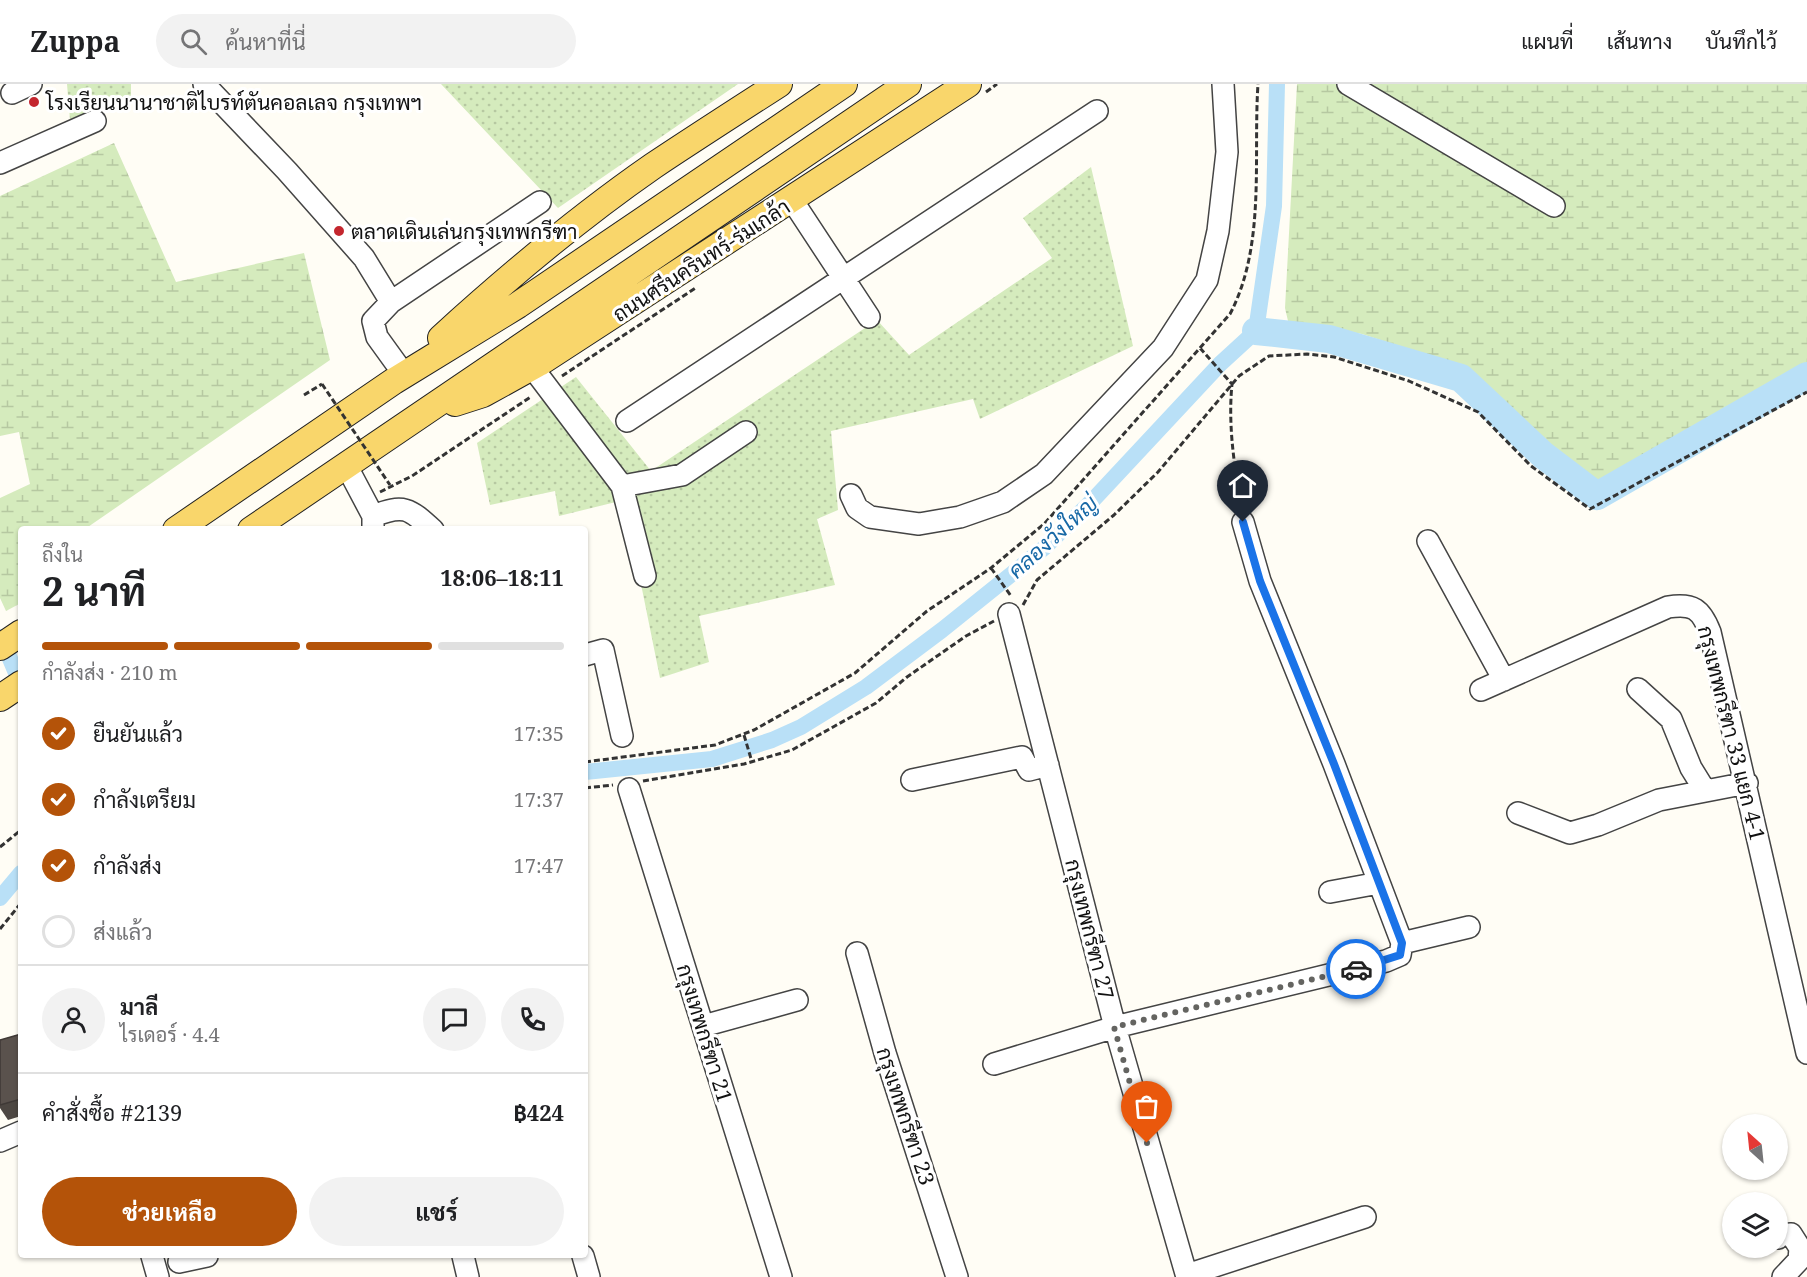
<!DOCTYPE html>
<html lang="th">
<meta charset="utf-8">
<style>
:root{--surface:#fff;--page:#f2f2f2;--text:#202124;--muted:#757577;--line:#e0e0e0;--accent:#b45309}
body{margin:0;font-family:"Noto Serif",Sarabun,serif;background:var(--page);color:var(--text);height:100vh;display:flex;flex-direction:column;font-size:22px;white-space:nowrap}
*{box-sizing:border-box;margin:0}
p{font-size:20px;color:var(--muted)}
.icon{flex:none;width:33px;height:33px;fill:none;stroke:currentColor;stroke-width:2;stroke-linecap:round;stroke-linejoin:round}
.map{position:relative;flex:1;overflow:hidden}
.side{position:absolute;left:18px;top:442px;width:570px;height:732px;display:flex;flex-direction:column;background:var(--surface);border-radius:6px;box-shadow:0 2px 4px #0004}
.side>*{flex:none}
.needle{width:39px;rotate:333deg}
.tools{position:absolute;left:1722px;top:1030px;display:grid;gap:12px}
.tools a{display:grid;place-items:center;width:66px;height:66px;border-radius:50%;background:var(--surface);box-shadow:0 2px 4px #0004;font-size:30px}
.pin{position:absolute;display:grid;place-items:center;width:51px;height:51px;color:#fff;margin:-62px -26px;border-radius:50% 50% 50% 0;rotate:-45deg;box-shadow:0 0 6px #0007}
.pin .icon{rotate:45deg}
.courier{position:absolute;display:grid;place-items:center;width:60px;height:60px;margin:-30px;border:4px solid #1a73e8;border-radius:50%;background:#fff;color:#222;box-shadow:0 2px 8px #0007}
.head em{font-style:normal;font-weight:700}
.head div{display:flex;flex-direction:column-reverse}
.head{display:flex;align-items:center;justify-content:space-between;height:102px;padding:0 24px}
h1{font-size:39px;font-weight:700;line-height:45px}
.bar{display:grid;grid-template-columns:repeat(4,1fr);gap:9px 6px;align-content:center;height:72px;padding:0 24px}
.bar i{height:8px;border-radius:4px;background:var(--line)}
.bar .selected{background:var(--accent)}
.bar p{grid-column:span 4}
.line{display:flex;align-items:center;gap:15px;padding:0 24px;border-top:2px solid var(--line)}
.line div{flex:1}
.round{display:grid;place-items:center;flex:none;width:63px;height:63px;border-radius:32px;background:var(--page)}
ol{padding:0 24px;list-style:none}
li{display:flex;align-items:center;gap:18px;height:66px}
li p{margin-inline-start:auto}
li .icon{padding:6px;border-radius:50%;background:var(--accent);color:#fff;stroke-width:4}
li:last-child{color:var(--muted)}
li i{width:33px;height:33px;border:3px solid var(--line);border-radius:50%}
.button{display:flex;gap:12px;margin-top:auto;padding:12px 24px}
.button a{flex:1;height:69px;border-radius:36px;background:var(--accent);color:#fff;font-size:24px;font-weight:700;line-height:69px;text-align:center}
.button a+a{background:var(--page);color:var(--text)}
header{display:flex;align-items:center;gap:36px;box-sizing:border-box;height:84px;padding:0 30px;background:var(--surface);border-bottom:2px solid var(--line)}
header strong{font-size:28px}
nav{display:flex;gap:33px;margin-inline-start:auto;font-size:21px}
.search{width:420px;height:54px;background:var(--page);display:flex;align-items:center;gap:15px;box-sizing:border-box;padding:0 21px;border-radius:33px;color:var(--muted);font-size:22px}
.map>svg:first-child{display:block}
</style>
<header>
<strong>Zuppa</strong>
<div class="search"><svg class="icon" aria-label="search" viewBox="0 0 24 24"><circle cx="10" cy="10" r="6"/><path d="M15 15l6 6"/></svg>ค้นหาที่นี่</div>
<nav><a>แผนที่</a><a>เส้นทาง</a><a>บันทึกไว้</a></nav>
</header>
<div class="map">
<svg width="1807" height="1193" viewBox="0 0 1807 1193">
<defs>
<pattern id="grass-dots" width="8" height="8" patternUnits="userSpaceOnUse" patternTransform="scale(1.5)"><rect width="8" height="8" fill="#d5ebbd"/><path d="M2 2h.1M6 6h.1" fill="none" stroke="#b6c8a1" stroke-width="1.8" stroke-linecap="round"/></pattern>
<pattern id="wetland-marsh" width="20" height="14" patternUnits="userSpaceOnUse" patternTransform="scale(1.5)"><rect width="20" height="14" fill="#d5ebbd"/><path d="M1 5h8M5 5V1M11 12h8M15 12V8" fill="none" stroke="#b6c8a1"/></pattern>
</defs>
<rect width="100%" height="100%" fill="#fffdf5"/>
<!-- grass -->
<path fill="url(#grass-dots)" d="M67,0H131V12H125L70,36Z
M441,0H738L558,124Z
M1091,83L1133,262L980,335L973,315L831,347L838,426L817,435L835,501L699,532L709,578L660,594L624,416L559,432L555,407L490,421L477,359L576,293L651,387L877,236L909,271L1052,174L1023,134Z"/>
<!-- wetland -->
<path fill="url(#wetland-marsh)" d="M1297,0H1807V280L1800,281L1608,398L1594,402L1495,310L1460,282L1362,250L1288,237L1285,224Z
M114,59L176,198L304,169L330,276L85,445L21,446V519L6,527L0,514V414L30,400L19,348L0,352V112Z"/>
<g fill="none" stroke-linecap="round" stroke-linejoin="round">
<!-- canal -->
<path stroke="#b9e0f7" stroke-width="16" d="M1,553L21,601
M585,688L712,675L772,656L801,643L866,603L942,546L1044,464L1093,416L1220,280L1256,247L1274,122L1277,0
M0,814L21,789"/>
<!-- river -->
<path stroke="#b9e0f7" stroke-width="28" d="M1256,247L1329,255L1461,294L1543,371L1597,412L1807,292"/>
<defs>
<path id="minor" d="M204,0L287,87L364,174L391,218
M1348,0L1554,122
M12,9L31,0
M0,79L95,37
M792,116L869,233
M532,283L622,402L645,492
M403,289L377,253L373,237L391,218L540,118
M627,337L1097,27
M346,381L373,432V446
M622,402L682,391L746,348
M851,411L857,424L870,433L919,440L960,433L1003,418L1044,390L1163,264L1207,196L1218,147L1227,68L1223,0
M373,432C404,420 409,424 433,446
M1428,457L1504,596
M1009,530L1115,943L1187,1193
M585,571L603,566L622,652
M1638,605L1671,635L1691,684L1704,705
M1481,606L1668,523C1693,519 1701,525 1710,548L1807,969
M912,696L1022,673L1029,686L1048,681
M629,705L781,1193
M1518,729L1570,749L1598,741L1659,716L1747,699
M1330,808L1379,799
M1402,859L1469,843
M857,869L885,969L957,1193
M703,942L797,916
M994,980L1115,943L1386,877L1400,871L1402,859L1334,680L1260,497L1243,438
M0,1057L21,1048
M1778,1154L1780,1151L1791,1150L1800,1164L1799,1176L1783,1193
M152,1172L158,1193
M463,1172L468,1193
M583,1172L589,1193
M179,1178L207,1172
M1187,1191L1365,1133"/>
<path id="major" d="M441,254C508,193 578,134 653,82C695,54 737,27 779,0
M455,319L483,310L539,279L968,0
M176,446L394,297L518,221L844,0
M251,446L908,0
M0,563L21,549
M0,614L21,600"/>
</defs>
<!-- minor casing -->
<use href="#minor" stroke="#444" stroke-width="24"/>
<!-- major casing -->
<use href="#major" stroke="#222" stroke-width="28"/>
<!-- path -->
<path stroke="#333" stroke-width="3" stroke-dasharray="6 3" stroke-linecap="butt" d="M986,8L997,0
M1200,264L1232,300C1228,341 1234,380 1241,421
M562,292L697,203
M304,311L322,300
M380,408L412,392L532,312
M991,484L1011,512
M1023,521L1037,496L1114,431L1158,388L1239,292L1269,272L1307,270L1334,273L1409,297L1478,328L1531,382L1590,425L1807,308
M744,651L752,678
M585,678L715,661L754,646L855,589L927,527L991,484L1044,440L1230,230C1266,161 1253,76 1258,0
M643,697L744,680L792,666L876,619L907,593L966,552L994,537
M585,704L613,701
M0,763L21,746
M0,845L21,819"/>
<!-- minor -->
<use href="#minor" stroke="#fff" stroke-width="21"/>
<!-- major -->
<use href="#major" stroke="#f9d66b" stroke-width="26"/>
<!-- path-bridge -->
<path stroke="#333" stroke-width="3" stroke-dasharray="6 3" stroke-linecap="butt" d="M322,300L390,401"/>
</g>
<!-- wall -->
<path fill="#4d4742" d="M21,950V1032L8,1036L0,1024V956Z"/>
<!-- building -->
<path fill="#5a524d" stroke="#3f3936" stroke-width="1.5" d="M21,950V998H20L21,1015L0,1021V956Z"/>
<g fill="none" stroke-linecap="round" stroke-linejoin="round">
<!-- done -->
<path stroke="#646461" stroke-width="6" stroke-dasharray="0 10.8" d="M1147,1059L1114,943L1356,885"/>
<!-- route -->
<path stroke="#1a73e8" stroke-width="8" d="M1243,438L1260,497L1334,680L1402,859L1400,871L1356,885"/>
</g>
<!-- markers -->
<g fill="#c4262e" stroke="#fff" stroke-width="2">
<circle cx="34" cy="18" r="6"/>
<circle cx="339" cy="147" r="6"/>
</g>
<g text-anchor="middle" dominant-baseline="central" stroke-width="6" stroke-linejoin="round" paint-order="stroke">
<!-- poi labels -->
<g font-size="21" fill="#111" stroke="#fff" text-anchor="start">
<text x="46" y="18">โรงเรียนนานาชาติไบรท์ตันคอลเลจ กรุงเทพฯ</text>
<text x="351" y="147">ตลาดเดินเล่นกรุงเทพกรีฑา</text>
</g>
<!-- street labels -->
<g font-size="21" fill="#111" stroke="#fff">
<text transform="translate(701 176) rotate(-33)">ถนนศรีนครินทร์-ร่มเกล้า</text>
<text transform="translate(1732 649) rotate(76)">กรุงเทพกรีฑา 33 แยก 4-1</text>
<text transform="translate(1090 845) rotate(76)">กรุงเทพกรีฑา 27</text>
<text transform="translate(705 949) rotate(73)">กรุงเทพกรีฑา 21</text>
<text transform="translate(906 1032) rotate(72)">กรุงเทพกรีฑา 23</text>
</g>
<!-- water labels -->
<g font-size="22" font-style="italic" fill="#1768a6" stroke="#fff">
<text transform="translate(1052 452) rotate(-42)">คลองวังใหญ่</text>
</g>
</g>
</svg>
<div class="tools">
<a><svg class="needle" viewBox="-14 -14 28 28"><path d="M0-13l5 13h-10z" fill="#e53935"/><path d="M0 13l5-13h-10z" fill="#757577"/></svg></a>
<a><svg class="icon" aria-label="layers" viewBox="0 0 24 24"><path d="M12 4l9 5-9 5-9-5zM3 14l9 5 9-5"/></svg></a>
</div>
<div class="pin" style="left:1147px;top:1059px;background:#ea580c"><svg class="icon" aria-label="bag" viewBox="0 0 24 24"><path d="M5 8h14l-1 12H6zM9 8a3 3 0 0 1 6 0"/></svg></div>
<div class="pin" style="left:1243px;top:438px;background:#1f2937"><svg class="icon" aria-label="home" viewBox="0 0 24 24"><path d="M3 11l9-7 9 7M6 9v11h12V9"/></svg></div>
<div class="courier" style="left:1356px;top:885px"><svg class="icon" aria-label="car" viewBox="0 0 24 24"><path d="M5 17H2v-5l4-1 3-4h7l3 4 3 1v5h-3M9 17h6M6 11h13"/><circle cx="7" cy="17" r="2"/><circle cx="17" cy="17" r="2"/></svg></div>
<section class="side">
<div class="head"><div><h1>2 นาที</h1><p>ถึงใน</p></div><em>18:06–18:11</em></div>
<div class="bar"><i class="selected"></i><i class="selected"></i><i class="selected"></i><i></i><p>กำลังส่ง · 210 m</p></div>
<ol>
<li><svg class="icon" aria-label="check" viewBox="0 0 24 24"><path d="M5 12l5 5 9-10"/></svg>ยืนยันแล้ว<p>17:35</p></li>
<li><svg class="icon" aria-label="check" viewBox="0 0 24 24"><path d="M5 12l5 5 9-10"/></svg>กำลังเตรียม<p>17:37</p></li>
<li><svg class="icon" aria-label="check" viewBox="0 0 24 24"><path d="M5 12l5 5 9-10"/></svg>กำลังส่ง<p>17:47</p></li>
<li><i></i>ส่งแล้ว</li>
</ol>
<div class="line" style="height:108px"><a class="round"><svg class="icon" aria-label="person" viewBox="0 0 24 24"><circle cx="12" cy="8" r="4"/><path d="M4 21q1-7 8-7t8 7"/></svg></a><div><b>มาลี</b><p>ไรเดอร์ · 4.4</p></div><a class="round"><svg class="icon" aria-label="chat" viewBox="0 0 24 24"><path d="M4 5h16v11H9l-5 4z"/></svg></a><a class="round"><svg class="icon" aria-label="phone" viewBox="0 0 24 24"><path d="M5 4h4l2 5-3 2q2 4 5 5l2-3 5 2v4C11 20 4 13 5 4z"/></svg></a></div>
<div class="line" style="height:78px"><div>คำสั่งซื้อ #2139</div><b>฿424</b></div>
<div class="button"><a>ช่วยเหลือ</a><a>แชร์</a></div>
</section>
</div>
